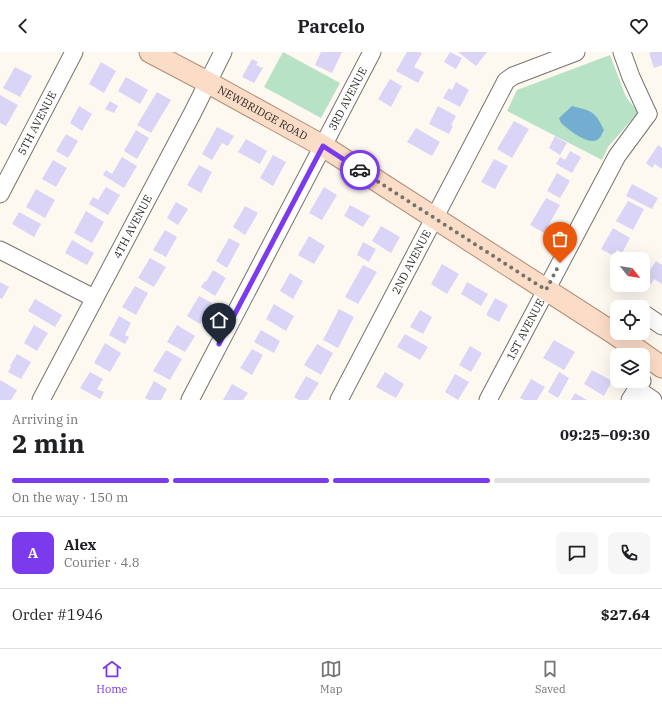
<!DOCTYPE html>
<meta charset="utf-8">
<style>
:root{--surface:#fff;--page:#f6f6f6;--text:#202124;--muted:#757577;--line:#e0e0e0;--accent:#7c3aed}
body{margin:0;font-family:"IBM Plex Serif",serif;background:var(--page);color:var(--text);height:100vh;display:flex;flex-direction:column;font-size:15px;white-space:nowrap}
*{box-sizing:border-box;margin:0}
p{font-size:13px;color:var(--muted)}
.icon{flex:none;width:22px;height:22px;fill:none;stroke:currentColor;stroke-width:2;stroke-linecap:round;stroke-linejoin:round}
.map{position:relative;height:348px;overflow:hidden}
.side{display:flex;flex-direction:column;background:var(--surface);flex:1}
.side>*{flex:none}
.needle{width:26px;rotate:120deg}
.buttons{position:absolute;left:610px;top:200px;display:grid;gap:8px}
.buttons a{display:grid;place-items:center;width:40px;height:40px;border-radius:8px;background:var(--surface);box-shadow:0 4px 16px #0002;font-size:20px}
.pin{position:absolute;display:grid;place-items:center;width:34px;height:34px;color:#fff;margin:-41px -17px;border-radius:50% 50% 50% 0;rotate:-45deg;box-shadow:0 0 4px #0007}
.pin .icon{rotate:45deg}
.courier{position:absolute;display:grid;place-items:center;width:40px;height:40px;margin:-20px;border:3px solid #7c3aed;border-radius:50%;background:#fff;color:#222;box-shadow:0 1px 5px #0007}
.overview em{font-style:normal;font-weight:700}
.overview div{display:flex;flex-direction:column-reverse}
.overview{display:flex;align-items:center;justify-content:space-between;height:68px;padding:0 12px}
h1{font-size:26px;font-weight:700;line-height:30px}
.bar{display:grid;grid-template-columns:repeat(4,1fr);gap:6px 4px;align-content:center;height:48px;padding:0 12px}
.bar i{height:5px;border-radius:3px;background:var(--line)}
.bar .on{background:var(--accent)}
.bar p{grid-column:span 4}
.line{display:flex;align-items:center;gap:10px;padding:0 12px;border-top:1px solid var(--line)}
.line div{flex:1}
.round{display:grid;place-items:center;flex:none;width:42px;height:42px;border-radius:8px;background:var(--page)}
header{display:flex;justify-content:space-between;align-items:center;height:52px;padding:0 12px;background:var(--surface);font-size:18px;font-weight:700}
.tab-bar{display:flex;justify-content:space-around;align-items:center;height:56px;border-top:1px solid var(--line);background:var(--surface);font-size:11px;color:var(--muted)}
.tab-bar a{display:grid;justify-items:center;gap:2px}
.tab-bar .on{color:var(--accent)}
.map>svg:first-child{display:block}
</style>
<header><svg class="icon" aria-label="back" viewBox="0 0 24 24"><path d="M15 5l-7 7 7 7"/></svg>Parcelo<svg class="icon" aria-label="heart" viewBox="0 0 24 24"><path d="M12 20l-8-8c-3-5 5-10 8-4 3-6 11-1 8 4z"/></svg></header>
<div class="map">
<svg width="662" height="348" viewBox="0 0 662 348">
<rect width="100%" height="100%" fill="#fdf9f1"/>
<!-- green -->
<path fill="#b7e2c5" d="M283,0L340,31L321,66L264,35Z
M610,3L626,45L638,60L608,95L602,108L507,59L517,38Z"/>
<!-- water -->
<path fill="#73aed0" d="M572,54C592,59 595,59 604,78C602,81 601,86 597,88C587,93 568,77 561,71L559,66Z"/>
<!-- building -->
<path fill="#dad4f6" d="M321,0H342L332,21L315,13Z
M407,0H420L422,1L414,15L424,20L418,31L396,19Z
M450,0L462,6L456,17L444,10Z
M458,0H487L476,14Z
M652,0H662V13L654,16L649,1Z
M252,7L258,10L256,13L263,16L254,31L242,25Z
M101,10L116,19L104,41L89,32Z
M15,15L32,24L20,45L3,36Z
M126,25L148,38L140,52L118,39Z
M390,27L402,34L391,55L378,47Z
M456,30L469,38L460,55L443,46L449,36L452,38Z
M157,40L171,48L151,81L137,73Z
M0,43L18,53L6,74L0,71Z
M110,49L118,54L114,61L105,57Z
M79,54L92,62L82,79L70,71Z
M438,54L456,64L451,73L453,74L449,82L429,72Z
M514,69L529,77L512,106L497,97Z
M217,75L234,84L228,94L222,91L212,108L202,102Z
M416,76L440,90L432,104L407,90Z
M136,78L149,86L137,107L124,99Z
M66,82L78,89L68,106L56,99Z
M555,84L567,91L560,103L549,96Z
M246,87L267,99L260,112L238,100Z
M658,93L662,96V117L655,112L652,116L646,111Z
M570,99L581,105L572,121L556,112L560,105L565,108Z
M273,103L286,110L273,134L260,126Z
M122,105L137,114L124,136L103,123L106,118L112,122Z
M494,107L508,114L495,137L481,130Z
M53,108L67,116L56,135L42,127Z
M199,113L212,120L201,141L187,133Z
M557,121L570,129L560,146L547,139Z
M632,132L658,146L652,157L626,144Z
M106,135L120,143L108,163L89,152L93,145L98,148Z
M324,135L337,143L322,168L309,161Z
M36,137L55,148L45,166L26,155Z
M546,146L560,153L544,181L530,173Z
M628,149L644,157L633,178L616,169Z
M176,150L188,157L178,173L167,166Z
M350,153L370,164L363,175L344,164Z
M245,154L258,161L245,183L233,175Z
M86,159L104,170L92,191L74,181Z
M19,160L41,172L34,185L12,172Z
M381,174L400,185L391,201L372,189Z
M613,176L630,186L622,201L617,198L614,204L601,197Z
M165,178L177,185L166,205L153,198Z
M309,184L325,194L314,212L298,203Z
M229,186L240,192L227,216L216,209Z
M72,188L94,201L87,213L65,201Z
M363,190L376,197L369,210L357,203Z
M150,206L166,215L154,235L138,226Z
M656,209L662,213V232L654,227L651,232L644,228Z
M442,212L459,222L447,242L431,232Z
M363,213L377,220L358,252L345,245Z
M213,218L226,226L215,244L201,235L205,229L206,230Z
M290,221L303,229L293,247L280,239Z
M0,230L9,235L2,247L0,246Z
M467,230L488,242L481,254L461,242Z
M135,234L148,241L136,263L122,255Z
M199,244L212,251L200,272L187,264Z
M495,246L508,253L499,270L486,263Z
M35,247L62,263L55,275L28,259Z
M274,252L294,264L286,279L266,267Z
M339,257L354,265L338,296L323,288Z
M420,258L432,265L423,282L410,275Z
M119,264L131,271L125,283L129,285L125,292L109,283Z
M34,273L48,281L37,299L24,291Z
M177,273L195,284L185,300L167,290Z
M261,278L280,289L274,301L254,290Z
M405,282L428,295L420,308L397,295Z
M554,288L575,300L564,318L543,306Z
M105,291L121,301L110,320L94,311Z
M317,292L333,301L321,323L304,313Z
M470,294L482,301L471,320L459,313Z
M252,297L263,303L252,323L240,316Z
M166,298L182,307L170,328L153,319Z
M17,302L31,310L21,327L8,320L11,315L10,314Z
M592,318L612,329L604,344L584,332Z
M90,320L103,327L97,337L104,340L100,347L80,336Z
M385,320L404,332L396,346L376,335Z
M559,320L569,326L558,346L548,340Z
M455,322L469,330L458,348L445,340Z
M306,324L319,331L308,348H299L294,345Z
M531,327L545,335L537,348H524L520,346Z
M0,328L17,338L11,348H0Z
M154,329L167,337L161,348H149L145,346Z
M232,332L248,341L243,348H223Z
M575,341L587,348H571Z"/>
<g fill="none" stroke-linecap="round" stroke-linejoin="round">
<defs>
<g id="minor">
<path d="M622,0L631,25L648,62"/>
<path id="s1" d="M0,142L74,0"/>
<path d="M0,198L94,246"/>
<path d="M643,261L662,274"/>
<path d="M637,337L653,348"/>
<path id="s2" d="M41,348L192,62L223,0"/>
<path id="s3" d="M190,348L372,0"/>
<path id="s4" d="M339,348L506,29L513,24L576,0"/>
<path id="s5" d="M488,348L617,104L648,62"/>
<path d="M630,348L642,329"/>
</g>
<g id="major">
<path id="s6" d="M150,0L207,30L323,94L615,282L662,315"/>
</g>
</defs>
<!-- minor casing -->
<use href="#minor" stroke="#77736c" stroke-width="19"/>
<!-- major casing -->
<use href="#major" stroke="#b08e75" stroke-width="23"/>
<!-- minor -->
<use href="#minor" stroke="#fff" stroke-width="17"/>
<!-- major -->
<use href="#major" stroke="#fbdcc6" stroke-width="21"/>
</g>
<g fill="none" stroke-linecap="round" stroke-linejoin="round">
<!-- done -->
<path stroke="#74726d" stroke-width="4" stroke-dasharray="0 7.2" d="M360,118L546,238L560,211"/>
<!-- route -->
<path stroke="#7c3aed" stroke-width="5" d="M219,292L323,94L360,118"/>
</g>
<g text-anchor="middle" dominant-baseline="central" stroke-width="4" stroke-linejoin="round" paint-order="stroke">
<!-- street labels -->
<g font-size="11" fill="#2a2926" stroke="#fdf9f1">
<text stroke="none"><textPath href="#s3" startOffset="340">3RD AVENUE</textPath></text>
<text stroke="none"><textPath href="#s6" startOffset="128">NEWBRIDGE ROAD</textPath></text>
<text stroke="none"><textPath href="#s1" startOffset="80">5TH AVENUE</textPath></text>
<text stroke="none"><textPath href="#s2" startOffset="196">4TH AVENUE</textPath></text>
<text stroke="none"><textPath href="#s4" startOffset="156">2ND AVENUE</textPath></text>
<text stroke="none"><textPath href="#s5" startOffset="80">1ST AVENUE</textPath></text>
</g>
</g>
</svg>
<div class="buttons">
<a><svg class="needle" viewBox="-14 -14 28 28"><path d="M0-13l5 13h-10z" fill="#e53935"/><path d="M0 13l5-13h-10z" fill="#757577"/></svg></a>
<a><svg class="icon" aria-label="locate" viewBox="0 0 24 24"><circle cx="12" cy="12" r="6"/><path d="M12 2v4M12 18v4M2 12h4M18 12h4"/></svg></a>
<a><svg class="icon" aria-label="layers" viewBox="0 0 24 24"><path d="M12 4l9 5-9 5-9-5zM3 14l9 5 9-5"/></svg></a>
</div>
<div class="pin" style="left:560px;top:211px;background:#ea580c"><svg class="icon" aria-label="bag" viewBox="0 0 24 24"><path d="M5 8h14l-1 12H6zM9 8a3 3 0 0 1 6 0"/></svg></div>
<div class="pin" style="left:219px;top:292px;background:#1f2937"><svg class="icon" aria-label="home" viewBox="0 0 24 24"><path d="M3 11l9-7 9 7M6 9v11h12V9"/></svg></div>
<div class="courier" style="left:360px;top:118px"><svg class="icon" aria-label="car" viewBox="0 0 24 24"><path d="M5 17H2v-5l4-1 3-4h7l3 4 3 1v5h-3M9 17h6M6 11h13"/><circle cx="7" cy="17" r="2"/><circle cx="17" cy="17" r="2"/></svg></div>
</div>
<section class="side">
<div class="overview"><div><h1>2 min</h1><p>Arriving in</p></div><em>09:25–09:30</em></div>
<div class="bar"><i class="on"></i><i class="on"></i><i class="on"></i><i></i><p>On the way · 150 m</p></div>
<div class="line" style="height:72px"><b class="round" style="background:var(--accent);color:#fff">A</b><div><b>Alex</b><p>Courier · 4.8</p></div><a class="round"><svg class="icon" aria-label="chat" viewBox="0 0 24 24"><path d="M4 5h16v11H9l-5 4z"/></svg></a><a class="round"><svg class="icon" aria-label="phone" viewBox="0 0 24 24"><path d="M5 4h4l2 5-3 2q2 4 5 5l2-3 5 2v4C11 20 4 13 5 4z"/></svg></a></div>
<div class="line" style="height:52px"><div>Order #1946</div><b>$27.64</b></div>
</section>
<nav class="tab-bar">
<a class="on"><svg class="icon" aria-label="home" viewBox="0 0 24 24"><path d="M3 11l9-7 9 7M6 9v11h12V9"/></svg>Home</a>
<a><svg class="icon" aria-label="map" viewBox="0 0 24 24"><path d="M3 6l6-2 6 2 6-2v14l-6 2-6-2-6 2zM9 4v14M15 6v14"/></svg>Map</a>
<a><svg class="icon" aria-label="saved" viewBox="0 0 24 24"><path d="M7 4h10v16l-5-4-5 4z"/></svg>Saved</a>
</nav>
